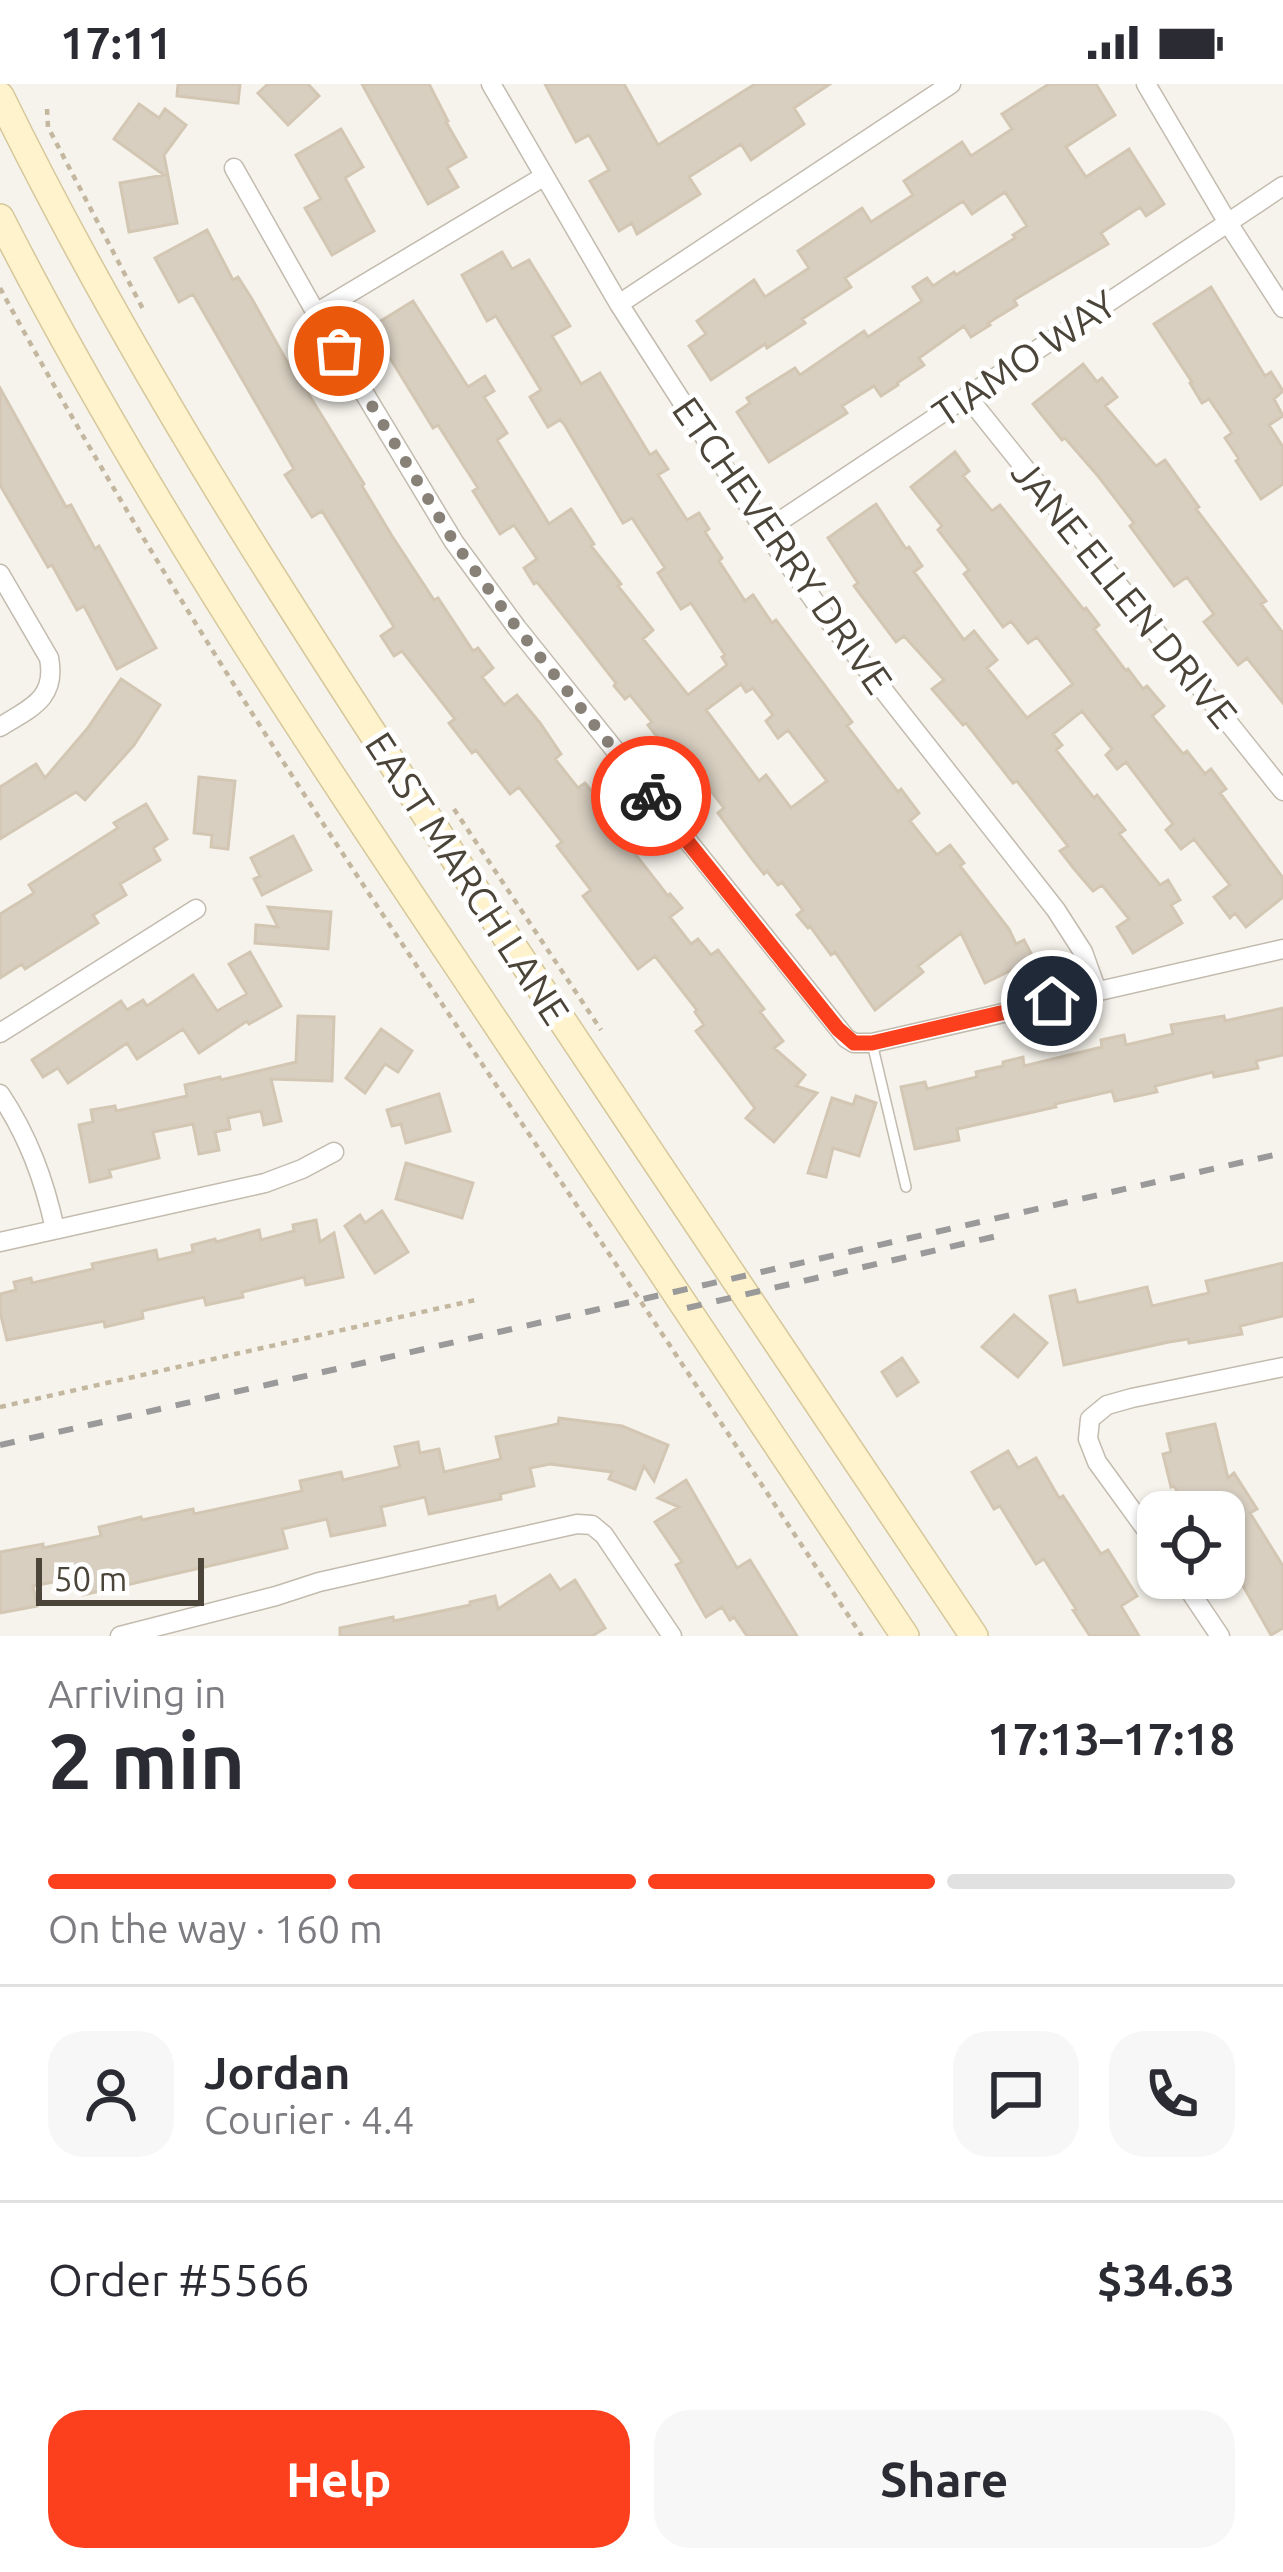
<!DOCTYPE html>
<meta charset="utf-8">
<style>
:root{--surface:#fff;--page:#f7f7f7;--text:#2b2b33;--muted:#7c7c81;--line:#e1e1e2;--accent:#fc3f1d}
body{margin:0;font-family:Ubuntu,sans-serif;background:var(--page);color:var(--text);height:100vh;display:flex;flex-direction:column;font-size:45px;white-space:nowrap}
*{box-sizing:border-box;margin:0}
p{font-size:39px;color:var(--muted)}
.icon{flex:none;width:66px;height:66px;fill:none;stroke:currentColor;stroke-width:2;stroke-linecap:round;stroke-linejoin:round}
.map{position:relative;height:1552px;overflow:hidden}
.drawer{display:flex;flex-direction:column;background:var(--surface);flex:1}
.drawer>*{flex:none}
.tools{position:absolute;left:1137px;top:1407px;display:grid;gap:24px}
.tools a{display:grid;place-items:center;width:108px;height:108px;border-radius:24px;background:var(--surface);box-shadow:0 3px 9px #0004;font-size:60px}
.scale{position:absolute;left:36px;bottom:30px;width:168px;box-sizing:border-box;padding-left:12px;border:6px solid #4b4439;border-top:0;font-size:33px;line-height:42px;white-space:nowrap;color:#4b4439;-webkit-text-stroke:9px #fff;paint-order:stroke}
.pin{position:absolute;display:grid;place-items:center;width:102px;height:102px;color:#fff;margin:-51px;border:6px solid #fff;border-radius:50%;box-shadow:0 3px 12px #0007}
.courier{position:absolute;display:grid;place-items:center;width:120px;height:120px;margin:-60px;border:9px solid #fc3f1d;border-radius:50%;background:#fff;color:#222;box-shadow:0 3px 15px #0007}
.overview em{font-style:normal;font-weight:600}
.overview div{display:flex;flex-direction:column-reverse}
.overview{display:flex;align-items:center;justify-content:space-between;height:204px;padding:0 48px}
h1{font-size:78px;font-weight:600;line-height:90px}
.bar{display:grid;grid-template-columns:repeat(4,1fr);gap:18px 12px;align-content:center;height:144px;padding:0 48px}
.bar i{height:15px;border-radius:9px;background:var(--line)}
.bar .selected{background:var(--accent)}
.bar p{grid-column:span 4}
.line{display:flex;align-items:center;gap:30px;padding:0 48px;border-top:3px solid var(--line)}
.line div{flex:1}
.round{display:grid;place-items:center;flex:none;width:126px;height:126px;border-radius:36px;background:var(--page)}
.action{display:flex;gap:24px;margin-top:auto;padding:24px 48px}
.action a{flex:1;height:138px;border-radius:36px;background:var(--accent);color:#fff;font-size:48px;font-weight:600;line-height:138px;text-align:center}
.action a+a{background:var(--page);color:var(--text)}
.status{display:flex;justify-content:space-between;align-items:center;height:84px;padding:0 60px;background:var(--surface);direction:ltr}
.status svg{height:33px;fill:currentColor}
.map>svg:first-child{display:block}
</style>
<div class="status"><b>17:11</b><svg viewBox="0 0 49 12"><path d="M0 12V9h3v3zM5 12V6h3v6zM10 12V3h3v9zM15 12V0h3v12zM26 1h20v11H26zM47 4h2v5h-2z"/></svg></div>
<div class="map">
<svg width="1283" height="1552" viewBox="0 0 1283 1552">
<rect width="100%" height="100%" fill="#f6f3ec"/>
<!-- building -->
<path fill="#d8cfc1" stroke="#d3c7b4" stroke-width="3" fill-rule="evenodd" d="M178,0H240L238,19L177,12Z
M268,0H308L319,12L288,41L258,9Z
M362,0H429L448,37L446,38L466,73L447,84L458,103L428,120Z
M545,0H624L658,61L755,0H830L794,24L804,40L751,76L741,60L689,93L700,110L637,150L632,139L619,147L590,97L609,86L589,51L576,58Z
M1049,0H1096L1115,31L1066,63L1086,93L1129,65L1164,120L1146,132L1140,123L1101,149L1108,160L1014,216L1017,221L988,239L990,241L971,253L964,242L919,274L924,281L897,299L898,301L881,312L874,302L842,322L847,329L769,378L737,328L750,319L747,314L795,284L800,291L864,247L868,253L922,217L913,203L927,194L933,202L954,188L956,191L1015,154L1013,151L1027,142L1005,108L972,130L963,117L845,194L851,203L802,235L805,239L767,264L765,260L711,296L689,262L706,250L697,237L754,196L765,213L809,184L798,167L862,124L871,138L913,111L904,97L962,58L971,72L1012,45L1002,30Z
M139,20L159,34L165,25L186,41L164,71L177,139L129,148L120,99L164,91L114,55Z
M341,45L363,83L345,94L374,147L332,171L305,124L321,115L296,71Z
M207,146L233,196L238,193L252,215L299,299L301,298L364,400L362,402L392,452L434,516L438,514L473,567L478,564L493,584L482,593L504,621L517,611L540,639L561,670L555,675L578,704L585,699L628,754L625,757L668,812L670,810L682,824L670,833L691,860L698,855L711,871L718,866L764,925L760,928L783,957L774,964L805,991L796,1002L817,1009L774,1058L746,1034L755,1024L696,947L704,941L695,928L697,926L655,872L638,885L583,812L591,806L557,762L562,758L519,703L510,710L476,666L472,669L449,639L455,635L402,567L394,572L381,552L394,543L322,427L312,433L285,391L294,385L193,210L179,218L155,174Z
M502,168L512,185L529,176L570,242L552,252L581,300L600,289L650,371L656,367L668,385L658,391L687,436L699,429L709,445L705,448L722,474L719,477L745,517L753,511L772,539L776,536L852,638L847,642L898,708L901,705L919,729L910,737L937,771L950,761L964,779L960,782L1009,845L1016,860L1024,856L1034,875L985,899L961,849L918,882L923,888L875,926L835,868L831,871L810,842L808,844L797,831L803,826L782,798L778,801L767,787L764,790L752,775L718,729L724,724L701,694L693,700L648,641L652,638L630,611L625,615L614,602L616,599L581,554L537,498L534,500L524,484L537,475L514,441L500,450L473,407L478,404L438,341L433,344L371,243L413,217L468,303L485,292L494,307L484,313L507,349L497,356L549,440L571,425L594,460L591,462L621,500L618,502L653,546L643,555L688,611L727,581L722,573L725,571L691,519L681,525L658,489L665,484L632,434L623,439L564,340L560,336L548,343L530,313L541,306L496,232L487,237L462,191ZM741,600L746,608L753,604L773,631L766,637L778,654L788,646L827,697L791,724L766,691L759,697L706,626Z
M1211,203L1265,292L1271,288L1283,307L1274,315L1283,332L1269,341L1283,363V400L1261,415L1236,377L1239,375L1225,354L1232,349L1209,315L1202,319L1190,299L1192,298L1154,240Z
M1083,280L1097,298L1102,294L1117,313L1105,322L1156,382L1165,376L1199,423L1196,425L1266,517L1261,520L1283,549V619L1247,574L1238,581L1204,538L1214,530L1187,493L1174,502L1130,442L1134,439L1098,392L1065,354L1062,356L1033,320Z
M0,304L66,423L71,421L95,465L99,462L156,564L117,585L84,522L77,526L52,481L48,483L0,401Z
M955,368L969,387L963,392L992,427L1000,421L1084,526L1086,524L1099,541L1094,545L1126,587L1128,585L1143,605L1147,602L1164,622L1152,632L1183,670L1187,667L1205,690L1211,685L1226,705L1220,709L1283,794V813L1246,843L1235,829L1230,834L1214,813L1230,801L1194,755L1181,765L1166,746L1173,740L1126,678L1117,685L1106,671L1112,665L1082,627L1053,650L1062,661L1056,666L1094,714L1097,711L1125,746L1119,750L1160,801L1168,796L1180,816L1171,821L1182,839L1133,869L1117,843L1129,835L1102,801L1093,807L1075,786L1060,767L1068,762L1017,697L1013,699L966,639L963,641L932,605L944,596L904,552L896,558L854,502L858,499L828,454L876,420L906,465L909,463L922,482L914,488L964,556L974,547L997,576L987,584L1027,634L1073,600L1037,553L1028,559L1011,537L1003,543L964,490L969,486L938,446L942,442L911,403Z
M121,595L160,621L134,661L85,716L76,708L0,755V703L36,680L45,694L87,645Z
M199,693L235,697L228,765L211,763L212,751L194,749Z
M146,720L167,755L153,764L160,776L120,800L126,811L93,831L98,839L25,885L22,880L0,894V830L34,809L29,801L118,744L114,739Z
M293,752L311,786L262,811L254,795L260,792L251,774Z
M268,823L331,828L328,865L255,859L256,841L278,843Z
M250,868L281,922L249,940L247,937L199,969L183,945L137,975L127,959L68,999L58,984L43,993L32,976L121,917L127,926L143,916L147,922L193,891L217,927L247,910L229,880Z
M1283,924V971L1256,977L1258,984L1214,993L1213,988L1155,1002L1157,1008L1115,1017L1112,1007L1055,1020L1056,1023L957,1045L959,1056L915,1065L901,1003L925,998L927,1005L977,993L976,988L1003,982V978L1023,973L1024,982L1102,963L1101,956L1124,951L1126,961L1173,950L1171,941L1224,932L1225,937Z
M298,932L334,933L332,997L271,995L281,1037L264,1041L261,1027L228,1034L230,1045L215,1048L219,1066L199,1070L193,1040L153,1048L159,1074L109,1086L111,1093L90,1098L79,1041L93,1038L91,1026L115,1022L116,1027L187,1012L185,1001L220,993L221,996L296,978Z
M381,945L412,967L398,988L385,980L365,1009L346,994Z
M439,1010L450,1047L406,1059L401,1040L392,1042L387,1026Z
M856,1012L876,1019L859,1072L833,1064L826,1093L808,1089L832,1014L853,1021Z
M406,1079L473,1099L462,1134L396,1115Z
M382,1127L408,1168L375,1189L345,1142L360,1131L365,1139Z
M316,1136L320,1158L334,1149L343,1193L306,1201L304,1193L242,1208L243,1213L206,1221L204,1213L142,1227L143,1234L105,1243L104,1237L7,1256L0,1228V1210L16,1206L14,1198L31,1194L32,1199L93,1185L92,1180L156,1166L158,1176L193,1168L192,1161L215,1155L216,1158L259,1146L261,1156L294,1147L293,1141Z
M1283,1179V1232L1240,1242L1242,1250L1189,1259L1188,1255L1169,1258L1064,1281L1050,1212L1075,1206L1078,1219L1147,1203L1152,1222L1209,1209L1206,1197Z
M1014,1231L1047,1259L1018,1293L982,1263Z
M902,1274L918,1298L897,1312L882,1288Z
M559,1334L622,1342L668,1361L654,1397L644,1382L635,1405L609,1395L612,1388L550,1380L530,1384L534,1402L500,1410L501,1415L429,1430L425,1413L381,1423L385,1441L331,1452L327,1435L282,1445L287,1464L83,1511L79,1493L33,1502L37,1522L0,1529V1468L43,1460V1464L101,1452L99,1443L141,1433L142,1436L193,1425L194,1430L302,1407L300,1397L341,1388L343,1396L400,1383L395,1363L418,1358L420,1369L439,1365L444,1388L501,1375L496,1353L558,1340Z
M1215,1340L1228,1394L1234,1389L1257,1425L1250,1429L1283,1482V1544L1271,1551L1242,1500L1240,1502L1224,1478V1456L1231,1452L1224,1441V1428H1190L1174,1402L1171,1403L1163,1370L1171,1368L1167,1350Z
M1008,1367L1018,1384L1036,1374L1059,1414L1063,1412L1101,1470L1108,1466L1137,1512L1121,1522L1139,1552H1090L1073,1526L1076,1525L1044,1475L1036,1480L1000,1422L994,1425L972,1388Z
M686,1396L737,1484L750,1476L797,1552H747L734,1533L730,1536L722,1523L706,1533L676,1481L682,1478L655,1438L679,1423L658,1414Z
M550,1491L560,1506L575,1496L605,1544L592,1552H340V1544L393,1533L394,1537L470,1521V1518L495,1512L498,1525Z"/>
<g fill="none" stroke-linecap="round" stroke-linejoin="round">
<defs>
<path id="lane" d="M872,959L906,1103"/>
<path id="street" d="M491,0L619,220L765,447L822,528L1056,826L1083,868L1097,907
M1146,0L1228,139L1283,224
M234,84L316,229L454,458L517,544L846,954L854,959H872L1283,865
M619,220L951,0
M316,229L543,93
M967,312L1283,707
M765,447L1283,102
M0,490L49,574C57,615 30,624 0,643
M0,949L196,825
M0,1010C28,1052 44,1095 55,1145
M0,1158L265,1099L302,1085L334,1068
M1158,1462L1097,1378L1088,1355L1090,1335L1107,1321L1132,1314L1283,1283
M1181,1494L1220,1552
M120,1552L276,1512L319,1498L577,1440L592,1441L604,1451L672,1552"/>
<path id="secondary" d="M0,12C134,286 302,543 470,798C637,1050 806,1301 974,1552
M0,134C133,395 295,639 458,882C607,1106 756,1329 905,1552"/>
</defs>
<!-- lane casing -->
<use href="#lane" stroke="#c2bbae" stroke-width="12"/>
<!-- street casing -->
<use href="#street" stroke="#c2bbae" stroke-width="21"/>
<!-- secondary casing -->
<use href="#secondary" stroke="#d6c79b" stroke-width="30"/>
<!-- path -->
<path stroke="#c4b79f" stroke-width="4.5" stroke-dasharray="6 6" stroke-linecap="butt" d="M47,25L48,43L144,227
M0,204C163,505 355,790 545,1074C652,1233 756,1393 862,1552
M454,725L601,946
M0,1323L480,1215"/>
<!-- lane -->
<use href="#lane" stroke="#fff" stroke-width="9"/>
<!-- street -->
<use href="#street" stroke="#fff" stroke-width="18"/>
<!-- secondary -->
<use href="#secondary" stroke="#fff3cd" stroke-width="27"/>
<!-- rail -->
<path stroke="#9a9a9a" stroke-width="6" stroke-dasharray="15 15" stroke-linecap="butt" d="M687,1224L997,1152
M0,1361C428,1265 855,1166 1283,1069"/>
</g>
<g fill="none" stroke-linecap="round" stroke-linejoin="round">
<!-- done -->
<path stroke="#878178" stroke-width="12" stroke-dasharray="0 21.6" d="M339,267L454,458L517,544L651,712"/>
<!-- route -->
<path stroke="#fc3f1d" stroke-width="15" d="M651,712L838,945L854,959H872L1052,917"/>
</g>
<g text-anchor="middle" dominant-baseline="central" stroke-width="10" stroke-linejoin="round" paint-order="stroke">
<!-- street labels -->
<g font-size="39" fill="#4b4439" stroke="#fff">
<text transform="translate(1024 274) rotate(-34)">TIAMO WAY</text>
<text transform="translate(783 461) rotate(55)">ETCHEVERRY DRIVE</text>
<text transform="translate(1125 509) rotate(51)">JANE ELLEN DRIVE</text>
<text transform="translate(468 794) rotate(57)">EAST MARCH LANE</text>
</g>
</g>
</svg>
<div class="tools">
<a><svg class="icon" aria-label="locate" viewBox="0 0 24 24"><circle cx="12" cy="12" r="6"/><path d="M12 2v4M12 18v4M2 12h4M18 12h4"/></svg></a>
</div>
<div class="scale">50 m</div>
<div class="pin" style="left:339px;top:267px;background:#ea580c"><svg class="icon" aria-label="bag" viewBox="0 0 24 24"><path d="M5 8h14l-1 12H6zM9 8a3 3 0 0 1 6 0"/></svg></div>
<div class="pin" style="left:1052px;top:917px;background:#1f2937"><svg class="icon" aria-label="home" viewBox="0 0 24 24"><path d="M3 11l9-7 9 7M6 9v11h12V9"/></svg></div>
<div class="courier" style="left:651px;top:712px"><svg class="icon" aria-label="bike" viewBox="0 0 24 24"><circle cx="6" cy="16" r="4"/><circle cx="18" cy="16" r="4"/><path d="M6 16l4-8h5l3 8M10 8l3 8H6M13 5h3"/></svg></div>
</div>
<section class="drawer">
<div class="overview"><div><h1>2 min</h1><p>Arriving in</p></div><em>17:13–17:18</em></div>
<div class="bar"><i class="selected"></i><i class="selected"></i><i class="selected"></i><i></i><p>On the way · 160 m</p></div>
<div class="line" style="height:216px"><a class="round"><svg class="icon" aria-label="person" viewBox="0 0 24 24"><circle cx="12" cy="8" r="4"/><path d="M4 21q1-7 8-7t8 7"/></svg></a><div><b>Jordan</b><p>Courier · 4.4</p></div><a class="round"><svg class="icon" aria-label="chat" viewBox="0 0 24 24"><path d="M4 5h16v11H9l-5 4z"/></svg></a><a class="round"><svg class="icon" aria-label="phone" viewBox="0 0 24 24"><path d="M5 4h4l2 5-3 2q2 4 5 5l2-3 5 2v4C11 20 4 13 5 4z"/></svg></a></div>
<div class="line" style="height:156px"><div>Order #5566</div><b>$34.63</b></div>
<div class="action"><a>Help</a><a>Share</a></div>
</section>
